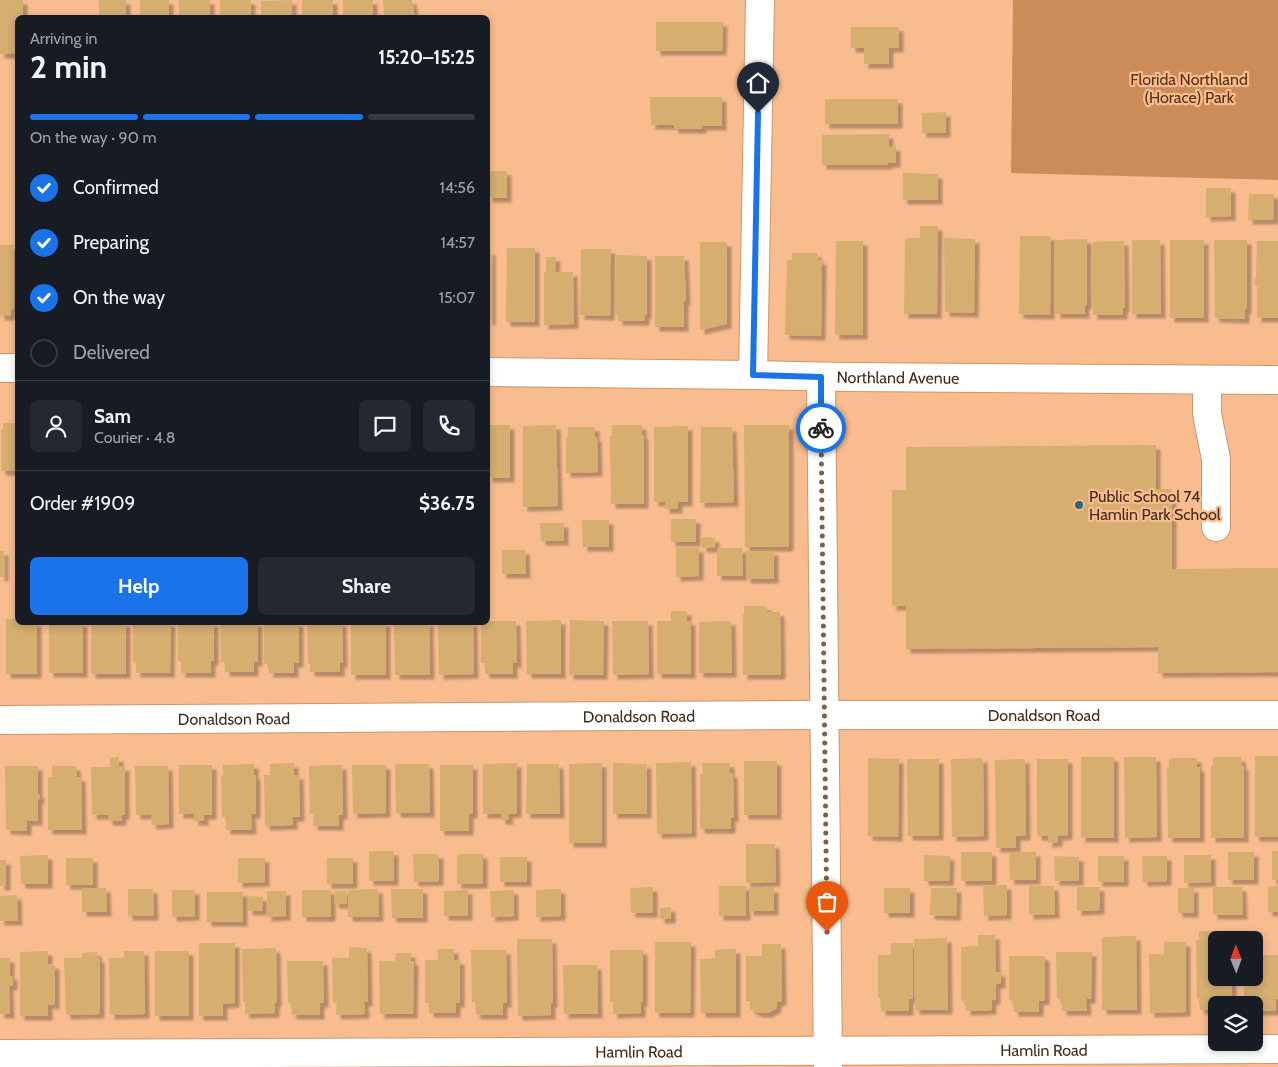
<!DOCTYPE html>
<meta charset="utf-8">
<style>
:root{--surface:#171b24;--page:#242831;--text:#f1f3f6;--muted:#9ea1a6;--line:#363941;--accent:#1a73e8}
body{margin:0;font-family:Cabin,sans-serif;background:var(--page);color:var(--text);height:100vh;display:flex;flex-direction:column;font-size:19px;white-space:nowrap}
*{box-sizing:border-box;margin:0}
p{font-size:16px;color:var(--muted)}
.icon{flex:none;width:28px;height:28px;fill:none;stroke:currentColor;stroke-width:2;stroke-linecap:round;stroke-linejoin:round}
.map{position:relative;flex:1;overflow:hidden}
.panel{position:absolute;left:15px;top:15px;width:475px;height:610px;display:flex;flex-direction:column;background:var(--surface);border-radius:8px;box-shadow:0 2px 8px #0003}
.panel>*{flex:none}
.needle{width:32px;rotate:359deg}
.tools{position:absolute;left:1208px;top:931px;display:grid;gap:10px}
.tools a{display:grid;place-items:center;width:55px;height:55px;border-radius:8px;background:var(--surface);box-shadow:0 2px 8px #0003;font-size:25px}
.pin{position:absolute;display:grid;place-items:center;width:42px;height:42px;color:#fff;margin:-51px -21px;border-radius:50% 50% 50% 0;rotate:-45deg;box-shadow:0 0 5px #0007}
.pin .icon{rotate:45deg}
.courier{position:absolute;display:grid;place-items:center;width:50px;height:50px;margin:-25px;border:4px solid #1a73e8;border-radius:50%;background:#fff;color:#222;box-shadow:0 1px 6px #0007}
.overview em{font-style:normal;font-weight:800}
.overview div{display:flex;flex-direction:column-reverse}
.overview{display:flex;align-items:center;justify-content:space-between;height:85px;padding:0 15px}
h1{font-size:32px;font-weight:800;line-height:38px}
.bar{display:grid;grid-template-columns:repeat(4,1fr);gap:8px 5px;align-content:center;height:60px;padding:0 15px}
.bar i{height:6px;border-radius:4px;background:var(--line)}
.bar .current{background:var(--accent)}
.bar p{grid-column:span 4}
.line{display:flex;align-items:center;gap:12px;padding:0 15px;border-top:1px solid var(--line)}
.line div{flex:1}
.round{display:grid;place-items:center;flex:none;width:52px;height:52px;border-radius:8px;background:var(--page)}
ol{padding:0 15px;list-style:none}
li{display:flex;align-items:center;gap:15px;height:55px}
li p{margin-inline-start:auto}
li .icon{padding:5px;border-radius:50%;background:var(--accent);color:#fff;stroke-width:4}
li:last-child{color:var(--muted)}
li i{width:28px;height:28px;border:2px solid var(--line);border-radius:50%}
.button{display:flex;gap:10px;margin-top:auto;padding:10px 15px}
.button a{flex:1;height:58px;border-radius:8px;background:var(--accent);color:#fff;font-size:20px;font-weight:800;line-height:58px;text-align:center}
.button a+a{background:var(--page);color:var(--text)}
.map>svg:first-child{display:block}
</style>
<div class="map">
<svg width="1278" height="1067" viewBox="0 0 1278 1067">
<defs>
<filter id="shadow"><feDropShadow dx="4.5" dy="4.5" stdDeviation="1" flood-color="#0004"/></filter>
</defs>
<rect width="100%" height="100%" fill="#f8bc8e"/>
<!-- green -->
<path fill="#cc8c5a" d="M1013,0H1278V180L1011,173Z"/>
<!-- building -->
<path fill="#d5ae70" filter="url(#shadow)" d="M0,0H23V18H18V54H0Z
M99,0H126V18H99Z
M140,0H169V18H140Z
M179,0H210V18H179Z
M220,0H251V18H220Z
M292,0V18H261V1Z
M302,0H333V18H302Z
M343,0H373V18H343Z
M383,0H412L415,18H384Z
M656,22H723L722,51H656Z
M851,27H899V48H889V64H864V48H851Z
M650,97H722V126H702V129H674V125H651Z
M825,99H898V124H825Z
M946,112V133H922V113Z
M889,134V147L896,146V163H888V165H822V135Z
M488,171H507V198H488Z
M903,173L938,174V200H903Z
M1206,188H1231V216L1206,217Z
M1249,194H1274V220H1248Z
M920,226H938L937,314H904L905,238H920Z
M1020,236H1051L1050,315L1019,314Z
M944,238L975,239L974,313L945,312Z
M1087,239V305H1085V314H1056V305H1054L1055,240Z
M1132,240H1160L1161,314H1132Z
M1170,240H1204V318H1170Z
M1214,240H1247V309H1245V319L1215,318Z
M836,241H863V335H835Z
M1124,241L1125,307L1123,308V315H1093L1092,290H1091L1093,242Z
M1257,241H1278V318H1257V286H1255V278H1256Z
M700,242H727V324L700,330Z
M0,245H14V310H11V316H0Z
M507,248H535V322H506Z
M581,249H611L610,316L580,315Z
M488,251H491V321H488Z
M792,253H817L818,260H822L821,336L785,335L787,260H792Z
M616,255L647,256V315H645V321H618V315H615Z
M655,256H684L686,301H684V327H655Z
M546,257H556L555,272H573L574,324L544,325V272H546Z
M3,423H18V471H1V430H3Z
M488,425H510V478H488Z
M556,425L558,506L523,507V426Z
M612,425H642V435H644V504H611L610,436H612Z
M744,425H789V547H745Z
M688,426V502H678V509H665V502H654V427Z
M568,427H595V437H597L598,472L566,473V437H568Z
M701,427H732L734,502L700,503Z
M1156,445V489H1172V569L1278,568V672L1158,673V647L906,649V606H892V490H906V447Z
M671,519H696V542H671Z
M582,520H609V547H583Z
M540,523H564V541H541Z
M702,537L715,538V548H702Z
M676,548H699V576L676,577Z
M717,548H742L743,576H717Z
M502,550H525L526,574H502Z
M0,551H4V577H0Z
M746,551H774V579H746Z
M744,606H767V612H780L781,675H743V614H744Z
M671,611H687V621H691V674H657V621H671Z
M6,619H18V622H37V674H6Z
M561,620V674H527L526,621Z
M570,620L604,621L603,675H569Z
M488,621H516L517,663H513V674H485V663H481V622H488Z
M612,621H648L649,674L613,675Z
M731,621L732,673H699V622Z
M49,622H83V673H49Z
M91,622H126V674H91Z
M133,622H171L170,673H136V663H133Z
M178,622H214V661H211V673H181V661H178Z
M220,622H258V662H254V672H225V662H221Z
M264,622H299V663H294V673H269V663L264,664Z
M307,622H342L343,663H340V672H310V664H308Z
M351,622H386V675H351Z
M394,622H429L430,675H395Z
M438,622H473L474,674L439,675Z
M1255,756H1278V837H1255Z
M119,757V767L125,766V815H122V821H108V815H92L91,767H110V758Z
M1081,757H1114V838H1081Z
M1124,757H1156L1157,837L1125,838Z
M1213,757H1241L1242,766H1244V838H1211V766H1213Z
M868,758L899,759L898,837L868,836Z
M983,758L984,836L952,837L951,759Z
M1169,758H1197V767H1200V838H1168L1167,767H1169Z
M907,759H939V836H908Z
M1025,759L1026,836H1016V848H996L995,760Z
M1037,759H1068V835L1058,836V842L1048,843V836H1037Z
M744,761H777V815H744Z
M691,762L692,833L657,834L656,763Z
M294,763V775H299L300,817H293V825L265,826L264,775H270V764Z
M517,763V813L508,814L509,820H501V814H483V764Z
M602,763V843H569V764Z
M613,763L647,764V814H613Z
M702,763H730V773H733L734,818L731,817V829H700V774H703Z
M254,764V775H256V814H251L252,830H226V817H222L221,776H223V765Z
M395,764H429L430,813H396Z
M527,764H559L560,814H526Z
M179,765H212V815H204V821H194V814H179Z
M342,765L343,815H339V826H313L314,814H310L309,766Z
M352,765H386V813L353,814Z
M440,765H473V814H469V831H440Z
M5,766H38V794H40V799H38V821H27V831L6,830Z
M52,766H76L77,777H81L82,830H48V777H52Z
M135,766H168L169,824L152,825L151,814L136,815Z
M746,844H775L776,882L746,883Z
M369,851H394V881H369Z
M1272,851H1278V880H1272Z
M961,852H992V881H961Z
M1009,852H1036V880H1010Z
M1228,852H1254V880H1228Z
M413,854H439V881L414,882Z
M457,854H483V884H457Z
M48,855V884H21L20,856Z
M924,855L950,856L949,881H924Z
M1184,855H1211V882L1184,883Z
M1054,856L1079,857V881H1055Z
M1098,856H1124V882H1098Z
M1142,856H1167V881L1143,882Z
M500,857H527V882H500Z
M66,858H93V885H66Z
M238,858H265V882L238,883Z
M327,858H353V884H327Z
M0,860H6V886H0Z
M1007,885V915L984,916L983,886Z
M719,886H746V916H719Z
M1029,886H1054L1055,914L1029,915Z
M1278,886V912H1268V887Z
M653,887V913H631L630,888Z
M1077,887H1100V910L1077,911Z
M1213,887H1242L1243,915H1213Z
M82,888H106L107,912H82Z
M749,888H774V911H749Z
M884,888H910V913H884Z
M931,888H957L956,916L930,915Z
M1178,888H1194V913H1178Z
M128,889H153L154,916H128Z
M378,889L379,917H348V890Z
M391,889H423V918H392Z
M561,889V916L536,917V890Z
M172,890H195V916L172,917Z
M302,890H331V917H302Z
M468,890V916H444V891Z
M514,890V916L491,917L490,891Z
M267,891H286V916L267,917Z
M335,891H347V904H334Z
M207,892H243V922H207Z
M17,895L18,921H0V896Z
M248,896L263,897L262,911H248Z
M671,907V919H660V908Z
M1199,931H1224L1223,940H1216V978H1232V999H1229V1005H1216V1010H1200L1199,999H1197L1196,940H1199Z
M978,935H995L996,972H1001V984H996V1000H992V1010L966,1011V1000L961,1001V947L978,946Z
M1136,936L1137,1010H1102V937Z
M947,938L948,1010H915L914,939Z
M517,939H552L553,1003H551V1015L518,1016Z
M655,942H691L690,1013H655Z
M1164,942H1186V1012L1150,1013L1149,954H1164Z
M199,943H235V1003L223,1004V1016H199Z
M891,943H913V999H909V1011H881L880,998H878V955H891Z
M762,944H781L782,1001L777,1002V1008L768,1013H758L750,1009V1001H746V956H762Z
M349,947L367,948L368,1002H364L365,1014L336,1015L337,1002L333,1003L332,958H349Z
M276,948L277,1003H275V1013L245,1014V1002H243L242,949Z
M437,949H454V960H460V1003H456V1013H429V1003H425V960H438Z
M736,949V1013H701L700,959L715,958V950Z
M471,950H506L507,1003H503V1015H476L475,1002H472Z
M610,950H643V1002H641V1013L613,1014V1002H610Z
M48,951V964L55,965V1005L48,1004V1016H20V952Z
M124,951H144L145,1014L110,1015L109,958H124Z
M155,951H189V1016H155Z
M97,952V958H100V1014L66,1015L64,958H82V953Z
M1056,952H1092L1091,999H1086L1087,1011H1062V999H1057Z
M396,953H411V961H414L413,1014H380L379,961H395Z
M1254,955H1278V999H1276V1011H1254V1005H1247V999H1244V978H1254Z
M1009,956H1045V1000L1039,1001V1012H1014L1013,1001L1009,1000Z
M0,958H10V976H13V986H9L10,1014H0Z
M287,961H323L324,1003H320V1015H292L291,1003H288Z
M563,965H597L598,1014H564Z"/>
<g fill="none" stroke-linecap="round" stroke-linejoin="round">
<defs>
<g id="minor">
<path d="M0,368H18"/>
<path id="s1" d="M488,372L753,375L848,377L1278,380"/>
<path d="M753,375L760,0"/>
<path d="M821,377L828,1067"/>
<path d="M1207,380V414L1216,459V527"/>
<path id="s2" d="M0,720L805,715H1278"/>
<path id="s3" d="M0,1054L1278,1049"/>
</g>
</defs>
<!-- minor casing -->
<use href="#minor" stroke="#cf9569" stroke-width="30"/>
<!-- minor -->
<use href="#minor" stroke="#fff" stroke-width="28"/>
</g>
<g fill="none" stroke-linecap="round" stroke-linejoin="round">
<!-- done -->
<path stroke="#825e42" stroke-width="5" stroke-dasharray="0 9" d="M821,428L827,932"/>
<!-- route -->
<path stroke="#1a73e8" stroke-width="6" d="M758,113L753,375L821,377V428"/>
</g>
<!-- markers -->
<circle fill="#336482" stroke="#f8bc8e" stroke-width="2" cx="1079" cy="505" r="5"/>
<g text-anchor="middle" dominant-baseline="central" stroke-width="4.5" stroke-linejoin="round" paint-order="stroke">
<!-- park labels -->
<g font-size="16" fill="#58300b" stroke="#f8bc8e">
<text x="1189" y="79">Florida Northland<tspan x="1189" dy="18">(Horace) Park</tspan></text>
</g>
<!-- street labels -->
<g font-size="16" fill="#432b19" stroke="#f8bc8e">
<text stroke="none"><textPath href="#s1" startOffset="410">Northland Avenue</textPath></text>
<text stroke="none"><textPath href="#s2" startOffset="1044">Donaldson Road</textPath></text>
<text stroke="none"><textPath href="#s2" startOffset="639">Donaldson Road</textPath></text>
<text stroke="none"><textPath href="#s2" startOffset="234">Donaldson Road</textPath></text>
<text stroke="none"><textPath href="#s3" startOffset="1044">Hamlin Road</textPath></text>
<text stroke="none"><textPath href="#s3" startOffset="639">Hamlin Road</textPath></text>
</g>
<!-- poi labels -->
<g font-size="16" fill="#432b19" stroke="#f8bc8e" text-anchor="start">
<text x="1089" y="496">Public School 74<tspan x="1089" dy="18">Hamlin Park School</tspan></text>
</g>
</g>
</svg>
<div class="tools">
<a><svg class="needle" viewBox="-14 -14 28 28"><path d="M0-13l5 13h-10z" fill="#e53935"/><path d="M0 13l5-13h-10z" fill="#9ea1a6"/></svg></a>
<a><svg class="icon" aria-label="layers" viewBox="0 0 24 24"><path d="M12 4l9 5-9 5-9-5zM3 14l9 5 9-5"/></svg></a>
</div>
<div class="pin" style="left:827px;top:932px;background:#ea580c"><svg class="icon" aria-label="bag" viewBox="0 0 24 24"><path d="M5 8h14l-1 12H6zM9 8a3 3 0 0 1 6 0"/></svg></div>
<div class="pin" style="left:758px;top:113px;background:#1f2937"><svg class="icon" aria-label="home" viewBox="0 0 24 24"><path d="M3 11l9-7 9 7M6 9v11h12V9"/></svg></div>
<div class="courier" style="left:821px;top:428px"><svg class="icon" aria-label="bike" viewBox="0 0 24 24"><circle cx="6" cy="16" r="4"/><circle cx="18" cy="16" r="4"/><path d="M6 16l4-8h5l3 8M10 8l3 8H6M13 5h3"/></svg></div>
<section class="panel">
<div class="overview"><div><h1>2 min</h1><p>Arriving in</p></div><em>15:20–15:25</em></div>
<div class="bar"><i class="current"></i><i class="current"></i><i class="current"></i><i></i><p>On the way · 90 m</p></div>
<ol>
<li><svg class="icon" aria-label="check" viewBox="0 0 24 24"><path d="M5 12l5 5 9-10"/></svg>Confirmed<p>14:56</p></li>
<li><svg class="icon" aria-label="check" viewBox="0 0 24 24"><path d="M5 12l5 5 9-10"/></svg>Preparing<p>14:57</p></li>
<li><svg class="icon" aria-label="check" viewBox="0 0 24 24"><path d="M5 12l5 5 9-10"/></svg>On the way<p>15:07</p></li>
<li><i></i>Delivered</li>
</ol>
<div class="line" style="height:90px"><a class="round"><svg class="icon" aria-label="person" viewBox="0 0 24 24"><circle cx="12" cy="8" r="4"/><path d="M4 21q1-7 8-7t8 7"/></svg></a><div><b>Sam</b><p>Courier · 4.8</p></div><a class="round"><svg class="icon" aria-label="chat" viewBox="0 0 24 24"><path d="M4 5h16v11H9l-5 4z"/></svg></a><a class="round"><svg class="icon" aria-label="phone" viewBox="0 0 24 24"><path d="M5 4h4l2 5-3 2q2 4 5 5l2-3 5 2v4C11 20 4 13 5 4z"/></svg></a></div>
<div class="line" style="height:65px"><div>Order #1909</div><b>$36.75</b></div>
<div class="button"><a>Help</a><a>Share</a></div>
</section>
</div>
